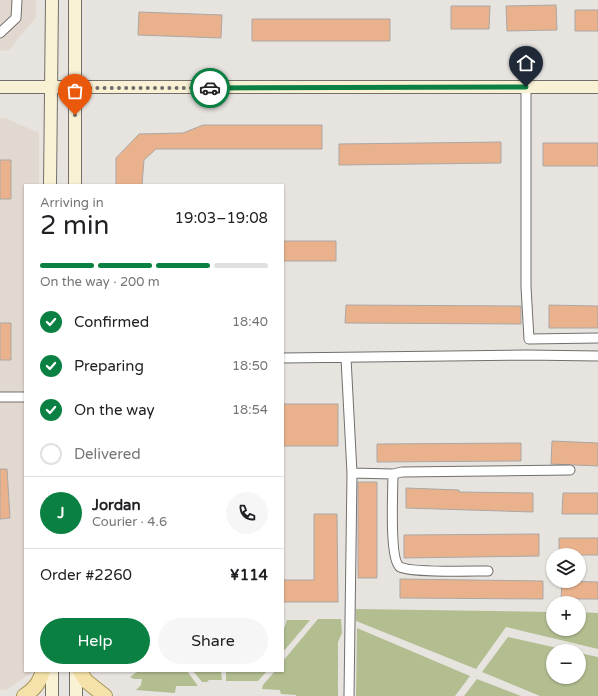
<!DOCTYPE html>
<meta charset="utf-8">
<style>
:root{--surface:#fff;--page:#f6f6f6;--text:#202124;--muted:#757577;--line:#e0e0e0;--accent:#0b8043}
body{margin:0;font-family:"Varela Round",sans-serif;background:var(--page);color:var(--text);height:100vh;display:flex;flex-direction:column;font-size:15px;white-space:nowrap}
*{box-sizing:border-box;margin:0}
p{font-size:13px;color:var(--muted)}
.icon{flex:none;width:22px;height:22px;fill:none;stroke:currentColor;stroke-width:2;stroke-linecap:round;stroke-linejoin:round}
.map{position:relative;flex:1;overflow:hidden}
.panel{position:absolute;left:24px;top:184px;width:260px;height:488px;display:flex;flex-direction:column;background:var(--surface);border-radius:0px;box-shadow:0 1px 3px #0004}
.panel>*{flex:none}
.controls{position:absolute;left:546px;top:548px;display:grid;gap:8px}
.controls a{display:grid;place-items:center;width:40px;height:40px;border-radius:50%;background:var(--surface);box-shadow:0 1px 3px #0004;font-size:20px}
.pin{position:absolute;display:grid;place-items:center;width:34px;height:34px;color:#fff;margin:-41px -17px;border-radius:50% 50% 50% 0;rotate:-45deg;box-shadow:0 0 4px #0007}
.pin .icon{rotate:45deg}
.courier{position:absolute;display:grid;place-items:center;width:40px;height:40px;margin:-20px;border:3px solid #0b8043;border-radius:50%;background:#fff;color:#222;box-shadow:0 1px 5px #0007}
.summary em{font-style:normal;font-weight:600}
.summary div{display:flex;flex-direction:column-reverse}
.summary{display:flex;align-items:center;justify-content:space-between;height:68px;padding:0 16px}
h1{font-size:26px;font-weight:600;line-height:30px}
.bar{display:grid;grid-template-columns:repeat(4,1fr);gap:6px 4px;align-content:center;height:48px;padding:0 16px}
.bar i{height:5px;border-radius:3px;background:var(--line)}
.bar .selected{background:var(--accent)}
.bar p{grid-column:span 4}
.line{display:flex;align-items:center;gap:10px;padding:0 16px;border-top:1px solid var(--line)}
.line div{flex:1}
.round{display:grid;place-items:center;flex:none;width:42px;height:42px;border-radius:21px;background:var(--page)}
ol{padding:0 16px;list-style:none}
li{display:flex;align-items:center;gap:12px;height:44px}
li p{margin-inline-start:auto}
li .icon{padding:4px;border-radius:50%;background:var(--accent);color:#fff;stroke-width:4}
li:last-child{color:var(--muted)}
li i{width:22px;height:22px;border:2px solid var(--line);border-radius:50%}
.action{display:flex;gap:8px;margin-top:auto;padding:8px 16px}
.action a{flex:1;height:46px;border-radius:24px;background:var(--accent);color:#fff;font-size:16px;font-weight:600;line-height:46px;text-align:center}
.action a+a{background:var(--page);color:var(--text)}
.map>svg:first-child{display:block}
</style>
<div class="map">
<svg width="598" height="696" viewBox="0 0 598 696">
<rect width="100%" height="100%" fill="#e7e4e0"/>
<!-- built -->
<path fill="#e1d8cf" d="M0,0H36V17L9,50L0,51Z
M0,118H5L39,133V185H25V671H33L7,690L0,689Z"/>
<!-- green -->
<path fill="#b2bd90" d="M356,609L553,612V629H579V612L598,613V649L506,627L476,669L356,621Z
M318,619H341L342,633L338,642V696H296V695L281,694L280,690L262,689L263,685L275,671H283V661Z
M287,620H310L283,652V632Z
M357,628L470,676L455,696H356Z
M508,637L571,651H553V677H579V653L598,657V696H540L482,672Z
M138,671H187L198,686H176L175,693L136,690L141,685L142,679H134L130,677Z
M193,671H221L222,680H209L207,682H202Z
M226,671H267L258,681H226Z
M477,679L521,696H464Z"/>
<!-- building -->
<path fill="#e9b28c" stroke="#aba7a4" d="M556,5L557,30L507,31L506,6Z
M451,6H490L489,29H451Z
M575,10H598V31H575Z
M139,12L222,15L221,38L138,35Z
M252,19H390V41H252Z
M203,125H322V149H156L144,160L142,185H116V158L139,134L183,133Z
M501,142V163L339,165V144Z
M543,143H598V166H543Z
M0,160H11V199H0Z
M283,241H336V261H283Z
M346,305L521,306V324L345,323Z
M549,305L598,306V328H549Z
M0,323H11V360H0Z
M283,404H338V446H283Z
M552,441L598,443V466L551,464Z
M521,443V461L377,462V444Z
M0,469H7L10,518L0,519Z
M358,482H377V578H358Z
M406,488L459,490V492L533,493V512L406,508Z
M563,493H598V514H562Z
M314,514H337L338,602H283V580H314Z
M539,534V556L404,558V535Z
M559,538H598V555H559Z
M400,579L543,581V599L400,598Z
M562,581L598,582V599H561Z"/>
<g fill="none" stroke-linecap="round" stroke-linejoin="round">
<defs>
<path id="street" d="M0,33L16,18L17,0
M526,87V287L529,339L598,338
M283,358L526,355L598,356
M346,358L352,473
M0,397H25
M393,474C393,489 389,560 400,567C411,573 472,571 488,571
M349,696L352,473L393,474L402,472L570,470"/>
<path id="secondary" d="M75,0V185
M0,87H598
M50,185L52,0
M52,671V696
M76,671V696"/>
<path id="primary" d="M80,671L86,681L105,696
M24,696C35,689 39,683 43,671"/>
</defs>
<!-- street casing -->
<use href="#street" stroke="#726f6c" stroke-width="11"/>
<!-- secondary casing -->
<use href="#secondary" stroke="#726f6c" stroke-width="14"/>
<!-- primary casing -->
<use href="#primary" stroke="#aa9658" stroke-width="16"/>
<!-- street -->
<use href="#street" stroke="#fff" stroke-width="9"/>
<!-- secondary -->
<use href="#secondary" stroke="#f9f1d4" stroke-width="12"/>
<!-- primary -->
<use href="#primary" stroke="#f4e2aa" stroke-width="14"/>
</g>
<g fill="none" stroke-linecap="round" stroke-linejoin="round">
<!-- done -->
<path stroke="#6f6d6a" stroke-width="4" stroke-dasharray="0 7.2" d="M75,115L74,88H210"/>
<!-- route -->
<path stroke="#0b8043" stroke-width="5" d="M210,88L526,87"/>
</g>
</svg>
<div class="controls">
<a><svg class="icon" aria-label="layers" viewBox="0 0 24 24"><path d="M12 4l9 5-9 5-9-5zM3 14l9 5 9-5"/></svg></a>
<a>+</a>
<a>−</a>
</div>
<div class="pin" style="left:75px;top:115px;background:#ea580c"><svg class="icon" aria-label="bag" viewBox="0 0 24 24"><path d="M5 8h14l-1 12H6zM9 8a3 3 0 0 1 6 0"/></svg></div>
<div class="pin" style="left:526px;top:87px;background:#1f2937"><svg class="icon" aria-label="home" viewBox="0 0 24 24"><path d="M3 11l9-7 9 7M6 9v11h12V9"/></svg></div>
<div class="courier" style="left:210px;top:88px"><svg class="icon" aria-label="car" viewBox="0 0 24 24"><path d="M5 17H2v-5l4-1 3-4h7l3 4 3 1v5h-3M9 17h6M6 11h13"/><circle cx="7" cy="17" r="2"/><circle cx="17" cy="17" r="2"/></svg></div>
<section class="panel">
<div class="summary"><div><h1>2 min</h1><p>Arriving in</p></div><em>19:03–19:08</em></div>
<div class="bar"><i class="selected"></i><i class="selected"></i><i class="selected"></i><i></i><p>On the way · 200 m</p></div>
<ol>
<li><svg class="icon" aria-label="check" viewBox="0 0 24 24"><path d="M5 12l5 5 9-10"/></svg>Confirmed<p>18:40</p></li>
<li><svg class="icon" aria-label="check" viewBox="0 0 24 24"><path d="M5 12l5 5 9-10"/></svg>Preparing<p>18:50</p></li>
<li><svg class="icon" aria-label="check" viewBox="0 0 24 24"><path d="M5 12l5 5 9-10"/></svg>On the way<p>18:54</p></li>
<li><i></i>Delivered</li>
</ol>
<div class="line" style="height:72px"><b class="round" style="background:var(--accent);color:#fff">J</b><div><b>Jordan</b><p>Courier · 4.6</p></div><a class="round"><svg class="icon" aria-label="phone" viewBox="0 0 24 24"><path d="M5 4h4l2 5-3 2q2 4 5 5l2-3 5 2v4C11 20 4 13 5 4z"/></svg></a></div>
<div class="line" style="height:52px"><div>Order #2260</div><b>¥114</b></div>
<div class="action"><a>Help</a><a>Share</a></div>
</section>
</div>
